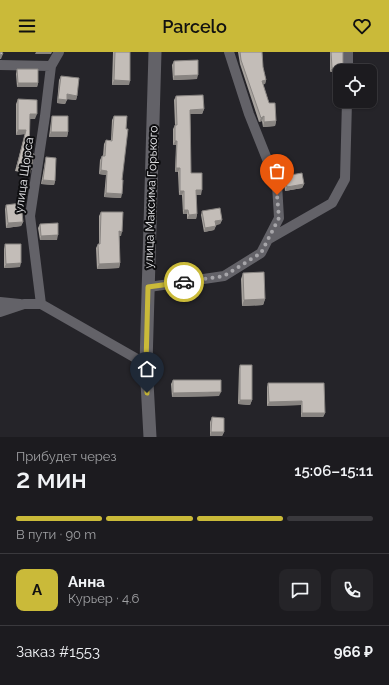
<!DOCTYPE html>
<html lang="ru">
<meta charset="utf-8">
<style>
:root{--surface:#1c1b1f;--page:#252428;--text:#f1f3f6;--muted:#a0a1a4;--line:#3a393d;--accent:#caba39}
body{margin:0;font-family:Raleway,sans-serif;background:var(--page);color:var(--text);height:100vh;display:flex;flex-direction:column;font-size:15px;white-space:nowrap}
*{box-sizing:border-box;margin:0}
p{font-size:13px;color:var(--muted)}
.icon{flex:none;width:22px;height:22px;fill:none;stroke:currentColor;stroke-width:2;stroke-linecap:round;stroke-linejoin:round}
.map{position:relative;height:385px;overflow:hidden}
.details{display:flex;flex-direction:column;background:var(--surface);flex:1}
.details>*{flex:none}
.controls{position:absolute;left:333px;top:12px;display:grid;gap:8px}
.controls a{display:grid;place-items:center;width:44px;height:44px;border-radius:8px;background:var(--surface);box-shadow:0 1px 3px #0004,0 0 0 1px var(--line);font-size:20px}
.pin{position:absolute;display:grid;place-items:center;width:34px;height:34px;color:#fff;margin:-41px -17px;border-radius:50% 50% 50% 0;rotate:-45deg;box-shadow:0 0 4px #0007}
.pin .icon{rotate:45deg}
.courier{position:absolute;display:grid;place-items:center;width:40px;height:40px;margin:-20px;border:3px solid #caba39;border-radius:50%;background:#fff;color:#222;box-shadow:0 1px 5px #0007}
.overview em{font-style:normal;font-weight:600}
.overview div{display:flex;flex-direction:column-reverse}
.overview{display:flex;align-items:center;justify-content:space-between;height:68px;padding:0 16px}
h1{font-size:26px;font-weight:600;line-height:30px}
.bar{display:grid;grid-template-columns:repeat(4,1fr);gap:6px 4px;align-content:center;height:48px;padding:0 16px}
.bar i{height:5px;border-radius:3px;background:var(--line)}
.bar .on{background:var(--accent)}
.bar p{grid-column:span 4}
.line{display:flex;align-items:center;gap:10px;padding:0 16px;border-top:1px solid var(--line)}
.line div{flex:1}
.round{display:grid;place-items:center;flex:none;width:42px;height:42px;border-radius:8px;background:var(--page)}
header{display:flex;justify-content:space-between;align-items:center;height:52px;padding:0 16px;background:var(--accent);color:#111;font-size:18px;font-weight:600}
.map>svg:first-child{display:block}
</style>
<header><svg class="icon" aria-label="menu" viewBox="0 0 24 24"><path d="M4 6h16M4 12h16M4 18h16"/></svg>Parcelo<svg class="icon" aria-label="heart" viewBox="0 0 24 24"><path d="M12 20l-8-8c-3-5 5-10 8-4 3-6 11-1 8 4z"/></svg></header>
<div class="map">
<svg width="389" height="385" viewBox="0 0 389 385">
<rect width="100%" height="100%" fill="#252429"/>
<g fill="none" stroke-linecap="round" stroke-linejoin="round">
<!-- minor -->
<path stroke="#636268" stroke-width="10" d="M0,13L51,14
M348,19V0
M269,187L332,151L345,127L347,49
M149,235L224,224L261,201L279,166L277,132L249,62L229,0
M0,250L20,252
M41,252L30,164L45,64L51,14L59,0
M0,260L24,252H41L146,312"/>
<!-- tertiary -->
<path stroke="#636268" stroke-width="13" d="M150,385L146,312L155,0"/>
</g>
<!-- wall -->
<path fill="#a8a39e" d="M113,0H130L129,33H112Z
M238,0H262L263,15L266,28L265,32H263L269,51L276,69L275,74L263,75L262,69L259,70L240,12Z
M330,0H343L330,20Z
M174,9L197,27L173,28L172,13Z
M17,17L38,31L37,35H17L16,22Z
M61,24L77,44L76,48L67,47L65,52L57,51L59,28Z
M176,44L204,57L202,62H190L191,121L201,143H196L197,162L196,167H187V162H183L182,143H179L178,120H175L176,93H173V77L175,73L174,48Z
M18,47L35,67H30L29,101L31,118L30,122L15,119L25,82L16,83V52Z
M52,64L68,80L67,85H49L51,69Z
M114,64L122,128L121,146L104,145L106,123L99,122L100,108L102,104H103L104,92L106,88H111L112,68Z
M46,105L55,129L54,133L41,132L45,110Z
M285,124L304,132L302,136L285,139L284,128Z
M6,153L23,170L21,174L6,176L5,157Z
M202,159L222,168L220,172L216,173L214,178L204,180L201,163Z
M101,160L121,184H119L120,211L119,216L97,217L96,196L98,192H99V164Z
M40,172L57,188H40L38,176Z
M5,192L20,215L4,216V197Z
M243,221L265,247L263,253L242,254L241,227Z
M240,313L252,348L250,353L238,352L239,317Z
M173,328L219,344L172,345L171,332Z
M268,331L325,361L323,365H301V353L267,354V335Z
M212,365L224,380L222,384H210V370Z"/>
<!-- shaded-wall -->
<path fill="#888481" d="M36,0H52L51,2H35Z
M3,2L1,7H0V3Z
M332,16H343L342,19H340V20H330Z
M198,23L197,27L173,28L174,24Z
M114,28L130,29L129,33H112Z
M266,28L265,32L261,33L262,29Z
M18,31H38L37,35H17Z
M67,42L77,44L76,48L66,47Z
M58,47L67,48L65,52L57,51Z
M204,57L202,62H188L190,58Z
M30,62H37L35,67H28Z
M264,64L262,69L259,70L261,66Z
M276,69L275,74L263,75L264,70Z
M18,78H26L25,82L16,83Z
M51,80H68L67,85H49Z
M175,89H177L176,93H173Z
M176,116H180L178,120H175Z
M101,118L107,119L106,123L99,122Z
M43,128L55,129L54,133L41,132Z
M304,132L302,136L285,139L287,135Z
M196,138H202L201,143H195Z
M180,139H184L182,143H179Z
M106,141L122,142L121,146L104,145Z
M184,158H188L187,162H183Z
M197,162L196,167H187L189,163Z
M222,168L220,172L214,173L215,169Z
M23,170L21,174L6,176L8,171Z
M216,174L214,178L204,180L205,176Z
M119,179L122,180L121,184H117Z
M58,183L57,188H40L41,184Z
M21,211L20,215L4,216L6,212Z
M120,211L119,216L97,217L99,212Z
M265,247L263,253L242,254L244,248Z
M221,340L219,344L172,345L173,341Z
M240,348H252L250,353L238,352Z
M302,349L301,353L267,354L269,350Z
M302,361H325L323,365H301Z
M211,380H224L222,384H210Z"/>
<!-- building -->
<path fill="#c3bdb8" stroke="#888481" d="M0,0H2L3,2L0,3Z
M115,0H130V29L114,28Z
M240,0H262L263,15L266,28L262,29L269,51H275L276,69L264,70V64L261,66L241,8Z
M331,0H343V16H332Z
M198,8V23L174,24V9Z
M17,17H38V31H18Z
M61,24L79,26L77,44L67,42V48L58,47Z
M203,43L204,57L190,58L191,121H202V138H196L197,162L189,163L188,158H184V139H180V116H176L177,89H175V73H177L176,44Z
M18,47L37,48V62H30L29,101L34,102L31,118L17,114L26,78H18Z
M52,64H68V80H51Z
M114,64H127L126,77H128L122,128H123L122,142L106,141L107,119L101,118L102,104H105L106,88L112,89Z
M46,105L56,106L55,129L43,128Z
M302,121L304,132L287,135L285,124Z
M21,151L23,170L8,171L6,153Z
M220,156L222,168L215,169L216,174L205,176L202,159Z
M101,160H123L122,180L119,179L120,211L99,212L98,192H100Z
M58,171V183L41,184L40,172Z
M5,192H21V211L6,212Z
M264,220L265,247L244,248L243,221Z
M240,313H252V348H240Z
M173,328H221V340L173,341Z
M268,331H324L325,361H302V349L269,350Z
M212,365L224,366V380H211Z"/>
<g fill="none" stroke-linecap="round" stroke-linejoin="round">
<!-- done -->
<path stroke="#a6a5a9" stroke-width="4" stroke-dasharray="0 7.2" d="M184,230L224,224L261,201L279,166L277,143"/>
<!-- route -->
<path stroke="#caba39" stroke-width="5" d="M147,341L146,312L148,235L184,230"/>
</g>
<g text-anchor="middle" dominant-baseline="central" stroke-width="4" stroke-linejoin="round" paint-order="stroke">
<!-- street labels -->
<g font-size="12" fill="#ebebee" stroke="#0e0e10">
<text transform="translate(24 123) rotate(-82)">улица Щорса</text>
<text transform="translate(151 145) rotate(-88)">улица Максима Горького</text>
</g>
</g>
</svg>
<div class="controls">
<a><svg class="icon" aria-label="locate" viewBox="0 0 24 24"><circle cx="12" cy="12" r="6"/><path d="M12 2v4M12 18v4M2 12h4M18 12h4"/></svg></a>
</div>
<div class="pin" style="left:277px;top:143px;background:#ea580c"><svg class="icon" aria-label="bag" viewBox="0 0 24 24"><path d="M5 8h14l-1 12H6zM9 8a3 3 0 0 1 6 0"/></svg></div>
<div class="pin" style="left:147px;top:341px;background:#1f2937"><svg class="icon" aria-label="home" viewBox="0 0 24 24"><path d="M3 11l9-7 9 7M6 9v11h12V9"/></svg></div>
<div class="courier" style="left:184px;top:230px"><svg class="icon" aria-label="car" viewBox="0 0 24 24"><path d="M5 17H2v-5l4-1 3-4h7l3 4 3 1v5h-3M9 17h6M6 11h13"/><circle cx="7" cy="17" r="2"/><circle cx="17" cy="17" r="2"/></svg></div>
</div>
<section class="details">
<div class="overview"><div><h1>2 мин</h1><p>Прибудет через</p></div><em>15:06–15:11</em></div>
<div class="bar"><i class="on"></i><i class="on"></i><i class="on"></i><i></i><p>В пути · 90 m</p></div>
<div class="line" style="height:72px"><b class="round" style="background:var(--accent);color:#111">А</b><div><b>Анна</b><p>Курьер · 4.6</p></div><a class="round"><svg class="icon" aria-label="chat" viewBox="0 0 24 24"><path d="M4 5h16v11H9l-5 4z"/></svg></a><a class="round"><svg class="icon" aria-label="phone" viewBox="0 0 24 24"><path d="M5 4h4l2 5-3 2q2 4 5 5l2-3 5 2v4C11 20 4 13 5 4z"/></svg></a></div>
<div class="line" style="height:52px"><div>Заказ #1553</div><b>966 ₽</b></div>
</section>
